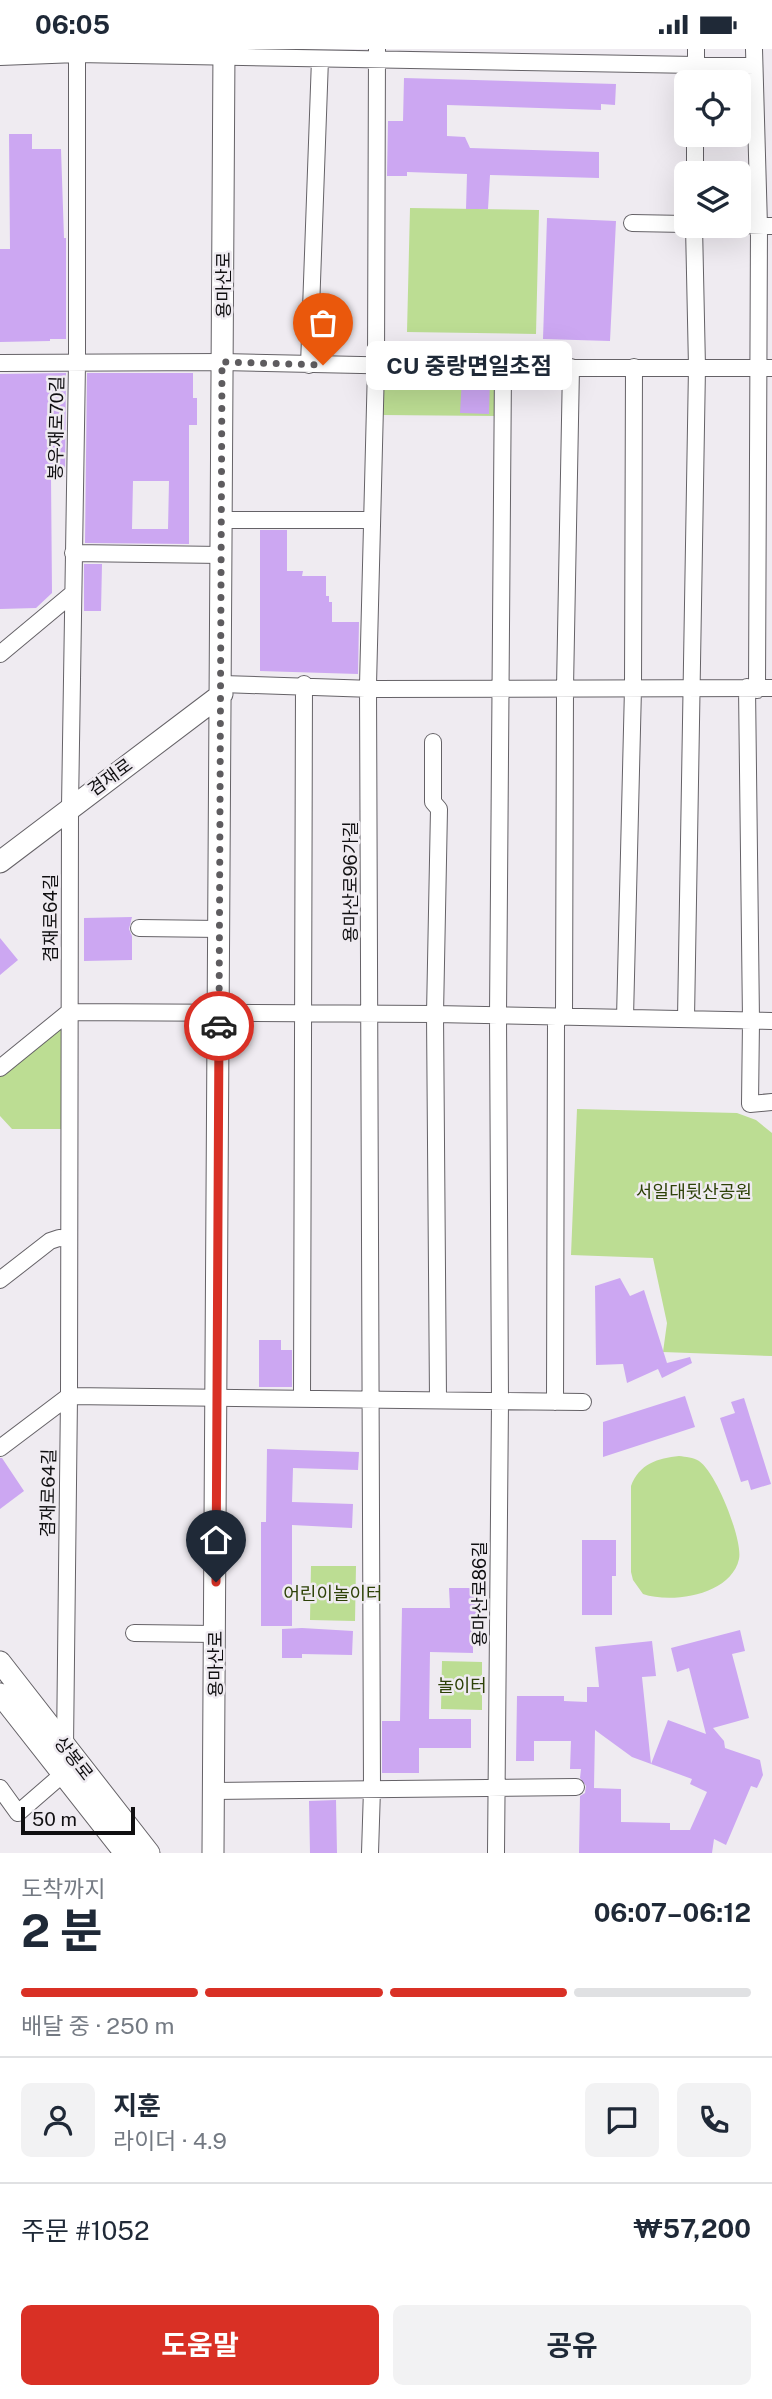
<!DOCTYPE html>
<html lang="ko">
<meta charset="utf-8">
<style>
:root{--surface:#fff;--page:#f2f2f3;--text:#1f2937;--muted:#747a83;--line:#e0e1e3;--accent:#d93025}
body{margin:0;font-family:"Public Sans","Noto Sans KR",sans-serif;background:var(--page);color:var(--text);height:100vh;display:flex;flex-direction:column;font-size:26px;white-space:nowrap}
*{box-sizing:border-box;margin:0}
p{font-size:23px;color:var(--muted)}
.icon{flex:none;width:38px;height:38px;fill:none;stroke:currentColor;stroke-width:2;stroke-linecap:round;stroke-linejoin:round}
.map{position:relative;height:1804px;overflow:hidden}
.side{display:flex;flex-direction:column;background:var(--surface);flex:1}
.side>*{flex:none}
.controls{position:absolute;left:674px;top:21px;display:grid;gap:14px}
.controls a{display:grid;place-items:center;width:77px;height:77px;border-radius:10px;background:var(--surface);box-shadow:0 7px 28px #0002;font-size:35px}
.scale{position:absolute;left:21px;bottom:18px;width:114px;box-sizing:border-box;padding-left:7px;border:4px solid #100f11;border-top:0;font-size:19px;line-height:24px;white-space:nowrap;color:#100f11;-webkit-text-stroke:5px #efebf1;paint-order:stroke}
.pin{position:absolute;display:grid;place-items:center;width:60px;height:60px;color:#fff;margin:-72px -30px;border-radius:50% 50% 50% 0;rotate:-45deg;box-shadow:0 0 7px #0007}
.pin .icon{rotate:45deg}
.courier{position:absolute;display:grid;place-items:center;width:70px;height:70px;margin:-35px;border:5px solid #d93025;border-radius:50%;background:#fff;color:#222;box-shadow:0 2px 9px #0007}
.bubble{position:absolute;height:49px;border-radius:10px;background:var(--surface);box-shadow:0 7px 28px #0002;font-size:23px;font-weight:700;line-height:49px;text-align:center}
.overview em{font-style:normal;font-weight:700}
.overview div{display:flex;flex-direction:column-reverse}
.overview{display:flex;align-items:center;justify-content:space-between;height:119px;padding:0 21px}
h1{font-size:46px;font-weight:700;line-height:52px}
.bar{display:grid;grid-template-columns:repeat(4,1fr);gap:10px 7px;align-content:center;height:84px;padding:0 21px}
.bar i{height:9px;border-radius:5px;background:var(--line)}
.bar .selected{background:var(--accent)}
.bar p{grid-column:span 4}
.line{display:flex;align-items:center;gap:18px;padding:0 21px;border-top:2px solid var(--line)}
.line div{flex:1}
.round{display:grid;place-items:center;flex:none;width:74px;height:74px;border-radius:10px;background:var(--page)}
.cta{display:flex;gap:14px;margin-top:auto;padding:14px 21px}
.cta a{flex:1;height:80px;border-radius:10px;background:var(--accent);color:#fff;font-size:28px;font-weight:700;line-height:80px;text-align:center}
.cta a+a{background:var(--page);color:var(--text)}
.status{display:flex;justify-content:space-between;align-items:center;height:49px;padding:0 35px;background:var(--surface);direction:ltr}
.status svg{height:19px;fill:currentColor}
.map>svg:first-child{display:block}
</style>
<div class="status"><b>06:05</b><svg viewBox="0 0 49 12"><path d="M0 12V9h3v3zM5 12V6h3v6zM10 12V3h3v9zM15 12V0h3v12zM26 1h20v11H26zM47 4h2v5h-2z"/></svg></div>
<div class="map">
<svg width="772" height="1804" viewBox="0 0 772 1804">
<rect width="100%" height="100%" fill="#efebf1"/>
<!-- green -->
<path fill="#bcdd93" d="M410,159L539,161L536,285L407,283Z
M382,325L499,326V367L382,366Z
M68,966L67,1080H12L0,1067V1021Z
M577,1060L737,1064L756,1071L772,1084V1307L663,1303L667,1274L653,1209L571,1206Z
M679,1407C686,1408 693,1408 699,1412C716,1423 743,1491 739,1510C731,1546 672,1555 643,1545L633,1531L631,1523V1437C639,1415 658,1409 679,1407Z
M311,1517H356L355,1572L310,1571Z
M442,1612L482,1613V1661L441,1660Z"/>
<!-- building -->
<path fill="#cca7f2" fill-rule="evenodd" d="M404,29L616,35L615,56L601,55V61L447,56V87L465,88L470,99L599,103V129L490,126L488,160H466L467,125L407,123V127H387L388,72H403Z
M9,85H32V100H61L64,189H66V290H50V292L0,293V200H10Z
M547,169L616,172L610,292L543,290Z
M66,324L65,428H51L52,544L36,559L0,560V325Z
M87,324H193V349H197V376H189V495L85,494ZM133,432H169L168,480H132Z
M462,329H490L489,365L460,364Z
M260,481H287V522H303L302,527H326V547H329V553H332V573H359L358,625L260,622Z
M84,515H102L101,562H84Z
M132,868L129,880L132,887V911L84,912V869Z
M0,889L18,911L0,926Z
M620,1229L630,1247L644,1241L667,1314L690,1308L692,1314L662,1329L658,1320L627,1334L623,1315L596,1316L595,1237Z
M259,1291H281V1301H292V1338H259Z
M685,1347L695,1378L603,1408V1373Z
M744,1349L771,1435L751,1441L748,1431L741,1433L720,1369L735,1364L731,1353Z
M267,1400L359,1403L358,1421L293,1419L292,1453L353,1455L352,1479L292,1476V1577H261V1473H266Z
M0,1409H2L24,1442L0,1460Z
M582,1491H616V1527H612V1566H582Z
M449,1539H469L476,1543L482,1554L484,1573L473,1572V1604L430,1603L429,1670H471V1699H419V1724H382V1672H400L402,1559H450Z
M302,1579L353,1582L352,1606L302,1605V1609H282V1580Z
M740,1581L745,1602L732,1605L749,1669L713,1679L724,1692L725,1699L760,1711L763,1726L757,1739L751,1737L726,1796L714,1790L712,1804H579L580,1747L585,1744L586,1737L580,1729L581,1720H570L571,1692H534V1712H516L517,1647H564V1652L587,1653V1638H599L595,1598L652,1592L656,1627L642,1628L651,1715L668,1671L706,1685L689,1619L677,1623L671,1599ZM595,1681L632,1708L692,1730L690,1735L707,1743L690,1781H670V1774L621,1773V1740L594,1739Z
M336,1751L337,1804H310L309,1752Z"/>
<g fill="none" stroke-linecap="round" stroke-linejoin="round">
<defs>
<path id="minor" d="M754,0L759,177L757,641
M0,8L77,5L754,17
M696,33V0
M695,124V86
M632,174L686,175
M738,176L772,177
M0,314L222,313L503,319H772
M309,316L320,10
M222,471H372
M73,504L222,506
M0,605L72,545
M222,635L373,640L772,639
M747,638L751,972L750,1055L772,1053
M433,693V753L439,760L435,965L438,1350
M139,879L220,880
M564,968L565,639L571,318
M625,969L633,639L634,318
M686,970L697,318L694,177
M0,1019L69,963L435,965L772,972
M0,1231L50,1192L59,1189L68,1190
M302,1349L304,635
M555,1353L556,968
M0,1399L69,1347L583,1353
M134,1584L215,1585
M65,1698L69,1347L70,758L77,314V0
M0,1739L18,1764L63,1725
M214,1742L576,1738
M370,1804L372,1740L368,636L376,317L377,0
M496,1804L500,1352L498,967L503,319"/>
<path id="major" d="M0,813L222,645
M0,1613L149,1804
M0,1645L125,1804
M213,1804L224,0"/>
</defs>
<!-- minor casing -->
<use href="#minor" stroke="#656267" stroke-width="18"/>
<!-- major casing -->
<use href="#major" stroke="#656267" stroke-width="23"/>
<!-- minor -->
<use href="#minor" stroke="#fff" stroke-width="16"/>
<!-- major -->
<use href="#major" stroke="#fff" stroke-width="21"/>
</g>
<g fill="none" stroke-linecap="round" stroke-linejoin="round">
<!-- done -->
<path stroke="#5e5c5f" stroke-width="7" stroke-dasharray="0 12.6" d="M219,977L222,313L323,316"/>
<!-- route -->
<path stroke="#d93025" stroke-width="9" d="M216,1533L219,977"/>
</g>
<g text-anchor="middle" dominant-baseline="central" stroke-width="5" stroke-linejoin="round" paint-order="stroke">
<!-- street labels -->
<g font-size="18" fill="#100f11" stroke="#efebf1">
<text transform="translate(223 236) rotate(-90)">용마산로</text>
<text transform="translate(56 379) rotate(-89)">봉우재로70길</text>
<text transform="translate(110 728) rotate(-36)">겸재로</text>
<text transform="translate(350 833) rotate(-90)">용마산로96가길</text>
<text transform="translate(50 869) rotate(-90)">겸재로64길</text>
<text transform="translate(48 1444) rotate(-89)">겸재로64길</text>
<text transform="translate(479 1545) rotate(-90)">용마산로86길</text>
<text transform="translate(215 1615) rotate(-90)">용마산로</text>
<text transform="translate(74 1709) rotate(52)">상봉로</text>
</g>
<!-- park labels -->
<g font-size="18" fill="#2d4107" stroke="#efebf1">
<text x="694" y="1142">서일대뒷산공원</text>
<text x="333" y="1544">어린이놀이터</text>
<text x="462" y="1636">놀이터</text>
</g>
</g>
</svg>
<div class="controls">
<a><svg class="icon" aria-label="locate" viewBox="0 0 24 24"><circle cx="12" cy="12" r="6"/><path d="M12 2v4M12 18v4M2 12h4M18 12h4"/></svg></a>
<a><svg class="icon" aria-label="layers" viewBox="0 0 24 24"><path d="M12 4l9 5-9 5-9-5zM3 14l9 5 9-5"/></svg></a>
</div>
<div class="scale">50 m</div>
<div class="pin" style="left:323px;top:316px;background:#ea580c"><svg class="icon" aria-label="bag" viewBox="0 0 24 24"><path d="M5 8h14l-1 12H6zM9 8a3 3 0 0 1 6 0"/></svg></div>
<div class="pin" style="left:216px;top:1533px;background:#1f2937"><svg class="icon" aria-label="home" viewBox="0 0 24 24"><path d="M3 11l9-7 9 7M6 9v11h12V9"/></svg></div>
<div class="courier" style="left:219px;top:977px"><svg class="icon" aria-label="car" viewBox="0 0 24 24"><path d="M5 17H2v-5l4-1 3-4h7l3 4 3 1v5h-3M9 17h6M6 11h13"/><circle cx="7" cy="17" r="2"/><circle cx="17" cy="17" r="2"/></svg></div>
<div class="bubble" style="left:366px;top:292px;width:206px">CU 중랑면일초점</div>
</div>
<section class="side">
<div class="overview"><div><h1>2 분</h1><p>도착까지</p></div><em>06:07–06:12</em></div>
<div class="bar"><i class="selected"></i><i class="selected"></i><i class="selected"></i><i></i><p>배달 중 · 250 m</p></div>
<div class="line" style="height:126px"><a class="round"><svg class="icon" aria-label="person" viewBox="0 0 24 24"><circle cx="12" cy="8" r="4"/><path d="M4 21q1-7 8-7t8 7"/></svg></a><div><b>지훈</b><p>라이더 · 4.9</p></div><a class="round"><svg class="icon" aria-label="chat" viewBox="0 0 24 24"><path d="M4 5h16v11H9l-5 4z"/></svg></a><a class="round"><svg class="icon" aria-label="phone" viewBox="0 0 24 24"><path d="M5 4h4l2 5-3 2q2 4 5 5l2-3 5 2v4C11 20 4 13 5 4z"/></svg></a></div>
<div class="line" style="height:91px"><div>주문 #1052</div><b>₩57,200</b></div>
<div class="cta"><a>도움말</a><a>공유</a></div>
</section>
